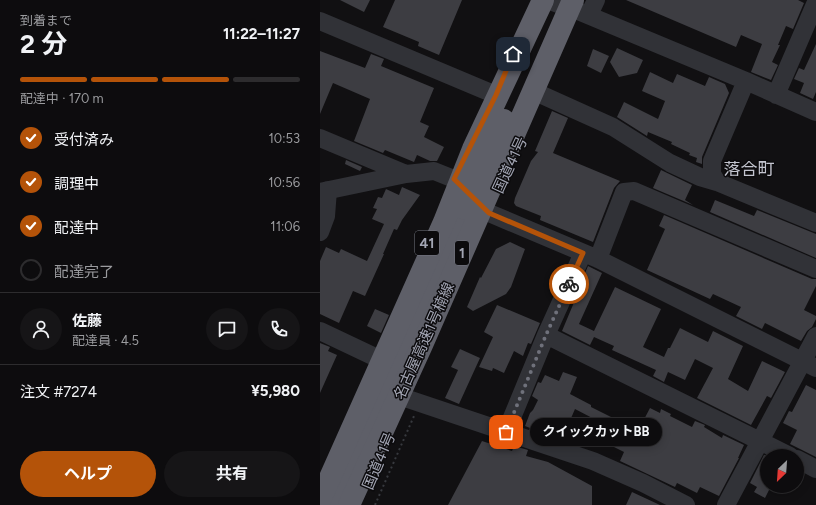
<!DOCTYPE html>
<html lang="ja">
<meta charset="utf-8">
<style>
:root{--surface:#0d0c0e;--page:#161517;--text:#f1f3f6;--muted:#9a9b9e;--line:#2d2c2e;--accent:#b45309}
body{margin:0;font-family:Figtree,"Noto Sans JP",sans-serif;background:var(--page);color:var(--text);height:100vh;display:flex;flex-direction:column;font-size:15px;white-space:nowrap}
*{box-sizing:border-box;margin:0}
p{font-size:13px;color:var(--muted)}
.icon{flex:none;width:22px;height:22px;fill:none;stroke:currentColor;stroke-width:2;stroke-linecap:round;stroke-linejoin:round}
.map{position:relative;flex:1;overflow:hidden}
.panel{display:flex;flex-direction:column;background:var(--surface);width:320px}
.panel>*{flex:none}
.needle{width:26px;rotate:205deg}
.tools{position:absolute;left:440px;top:449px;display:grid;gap:8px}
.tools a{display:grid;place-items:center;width:44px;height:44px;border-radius:50%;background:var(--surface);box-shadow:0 2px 10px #0003,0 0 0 1px var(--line);font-size:20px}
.pin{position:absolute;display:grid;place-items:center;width:34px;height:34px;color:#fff;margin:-17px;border-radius:8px;box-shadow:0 2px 6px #0006}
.courier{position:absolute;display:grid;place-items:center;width:40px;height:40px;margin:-20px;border:3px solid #b45309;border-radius:50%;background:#fff;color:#222;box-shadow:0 1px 5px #0007}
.bubble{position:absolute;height:28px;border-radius:14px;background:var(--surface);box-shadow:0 2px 10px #0003,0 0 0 1px var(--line);font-size:13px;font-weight:700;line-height:28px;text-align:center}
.head em{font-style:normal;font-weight:700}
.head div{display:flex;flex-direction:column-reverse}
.head{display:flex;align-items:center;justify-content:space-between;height:68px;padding:0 20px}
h1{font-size:26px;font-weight:700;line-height:30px}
.bar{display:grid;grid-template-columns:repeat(4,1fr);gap:6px 4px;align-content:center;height:48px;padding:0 20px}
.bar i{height:5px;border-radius:3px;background:var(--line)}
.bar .active{background:var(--accent)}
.bar p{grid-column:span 4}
.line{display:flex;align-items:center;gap:10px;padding:0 20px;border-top:1px solid var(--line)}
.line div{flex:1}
.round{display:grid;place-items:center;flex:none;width:42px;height:42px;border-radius:21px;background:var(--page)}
ol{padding:0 20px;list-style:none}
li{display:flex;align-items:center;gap:12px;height:44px}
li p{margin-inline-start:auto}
li .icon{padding:4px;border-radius:50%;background:var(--accent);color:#fff;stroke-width:4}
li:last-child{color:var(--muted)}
li i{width:22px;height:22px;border:2px solid var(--line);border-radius:50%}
.cta{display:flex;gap:8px;margin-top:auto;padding:8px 20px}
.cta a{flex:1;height:46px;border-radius:24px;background:var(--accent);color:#fff;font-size:16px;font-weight:700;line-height:46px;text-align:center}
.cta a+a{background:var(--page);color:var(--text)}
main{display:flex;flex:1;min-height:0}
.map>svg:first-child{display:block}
</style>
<main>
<section class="panel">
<div class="head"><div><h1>2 分</h1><p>到着まで</p></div><em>11:22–11:27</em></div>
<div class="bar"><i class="active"></i><i class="active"></i><i class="active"></i><i></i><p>配達中 · 170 m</p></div>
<ol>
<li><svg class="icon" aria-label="check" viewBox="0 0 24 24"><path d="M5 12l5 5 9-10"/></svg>受付済み<p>10:53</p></li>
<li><svg class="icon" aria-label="check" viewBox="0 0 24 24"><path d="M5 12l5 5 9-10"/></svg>調理中<p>10:56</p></li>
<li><svg class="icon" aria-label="check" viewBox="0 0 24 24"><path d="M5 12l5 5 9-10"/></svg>配達中<p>11:06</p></li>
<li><i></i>配達完了</li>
</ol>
<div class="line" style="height:72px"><a class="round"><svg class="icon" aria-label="person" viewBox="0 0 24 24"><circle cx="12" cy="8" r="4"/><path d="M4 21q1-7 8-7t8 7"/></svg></a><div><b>佐藤</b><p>配達員 · 4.5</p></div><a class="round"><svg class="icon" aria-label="chat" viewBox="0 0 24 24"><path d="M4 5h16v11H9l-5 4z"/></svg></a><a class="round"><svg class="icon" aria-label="phone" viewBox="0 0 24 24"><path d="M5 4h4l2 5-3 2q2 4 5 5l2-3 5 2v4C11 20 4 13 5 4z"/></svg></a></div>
<div class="line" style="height:52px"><div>注文 #7274</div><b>¥5,980</b></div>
<div class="cta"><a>ヘルプ</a><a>共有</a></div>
</section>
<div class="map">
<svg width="496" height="505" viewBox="0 0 496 505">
<rect width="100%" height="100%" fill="#111012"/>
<!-- building -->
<path fill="#3d3d42" d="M20,0H50L44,12Z
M75,0H142L119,55L98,46L99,42L63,27Z
M306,0H478L484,3L473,29L466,26L458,45H460L452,62L458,65L451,80L431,72L442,44L421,35L416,47Z
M496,44V92L493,99L480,93L484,83L474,79L479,68L484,70Z
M297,48L323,60L317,73L299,77L290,62Z
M273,49L289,56L281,73L267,66Z
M0,51L45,68L51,54L64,59L61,66L114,88L100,122L109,126L104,137L124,147L117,161H110L97,155L94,162L65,150L63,153L34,141L50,99L13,83L0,114Z
M330,72L353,83L357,74L385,86L389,77L405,84L409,93L382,157V164L376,162L377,158L369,155L370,153L351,144L352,142L328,132L327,136L297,117L304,102L338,119L345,101L322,91Z
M232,111L248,118L233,153L300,181L294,188L273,242L220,220L221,216L196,206L194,203L195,198L211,161L218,152L215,151Z
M26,160L42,167L40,171L25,164Z
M341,170L372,185L365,200L373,205L333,188Z
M82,187L100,195L82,220L77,230L74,229L63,254H64L45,296L33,291L19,323L0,314V261L6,247L19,253L21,249L47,261L64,224L52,219L57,209L53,208L58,197L62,198L66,189L79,195Z
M395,200L434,216L437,210L496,234V258L390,212Z
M344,215L492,279H496V286L484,310L496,316V319L492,327L487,331L481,341L445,323L442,329L416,316L421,307L393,294L390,299L327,270L345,229L339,226Z
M190,242L205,249L191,287L186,294L153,311L147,307L160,277L161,278L176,249Z
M268,266L282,273L259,324L274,331L295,287L341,309L323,347L344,357L348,348H350L360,328L388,342L393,331L423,346L408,379L428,391L442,361L465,372L451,398L447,396L431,425L377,398L393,368L375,359L365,380L348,372L344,382L333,376L336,370L292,350L294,346L274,337L270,345L242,331L255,300L254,299Z
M177,305L220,323L211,344L208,343L203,356L194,351L184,373L173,368L172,371L159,367L173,337L164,332Z
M55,309L69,315L61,333L47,326Z
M0,343L10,347L8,351L17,355L0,393Z
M140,349L160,358L139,404L125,398L138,370L131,367Z
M243,372L257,377L250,394L271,405V407L303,423L304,422L319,429L330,408L340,413L341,409L351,414L350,416L372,427L375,421L385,425L384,427L402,438L403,435L424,445L418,458H419L399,496L380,487L377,493L357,483L355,487L300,461L304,452L290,445L291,443L281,438L282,435L273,431L278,421L255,409L245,432L224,423L220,432L205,426L210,413L213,410L218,400L212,396L218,382L221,383L225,375L239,381Z
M486,385L496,390V457L470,444L477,430L463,423L469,411L472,412Z
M162,441L192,451L194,446L208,450L206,456L228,462L272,486V505H128Z
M444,455L447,456V486H451L445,498L434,492L437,487L430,483Z
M312,492L340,505H306Z"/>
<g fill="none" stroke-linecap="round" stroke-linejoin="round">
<!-- path -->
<path stroke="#37393e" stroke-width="2" stroke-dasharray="2 3" stroke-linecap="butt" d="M55,505L94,416"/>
<!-- minor -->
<path stroke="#313237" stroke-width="18" d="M227,0L258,11L426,81L496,112
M269,15L276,0
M0,21L176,95
M426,81L392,161V174L397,182L496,223
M222,95L293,127L350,163L380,177L397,182
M456,95L496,2
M0,138L86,174
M0,192L86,174L114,171L134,179L169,213L278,259L496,368
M0,232L6,216L8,190
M278,259L304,192L314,191L496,269
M0,331L57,358
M226,335L470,456
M85,398L273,461L323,483L366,505
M186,432L226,335L263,253
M477,459L496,469
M406,505L496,336"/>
<!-- highway -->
<path stroke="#5e5f68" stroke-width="22" d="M134,262L133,257L145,209
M11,505L114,271L122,241"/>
<!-- highway-bridge -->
<path stroke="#5e5f68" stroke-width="22" d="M145,209L184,120
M0,500L124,222L153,149L223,0
M29,505L102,345L253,0"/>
</g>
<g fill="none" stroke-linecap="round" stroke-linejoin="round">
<!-- done -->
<path stroke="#6f717b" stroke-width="4" stroke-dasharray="0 7.2" d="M186,432L226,335L249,284"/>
<!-- route -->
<path stroke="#b45309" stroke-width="5" d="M193,54L176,95L134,179L169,213L263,253L249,284"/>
</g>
<g text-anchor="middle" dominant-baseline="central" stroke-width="3" stroke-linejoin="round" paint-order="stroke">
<!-- shield labels -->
<g fill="#0c0b0d" stroke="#757781" stroke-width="1">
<rect x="95" y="231" width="24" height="24" rx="3"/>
<rect x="135" y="241" width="14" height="24" rx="3"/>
</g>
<g font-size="14" font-weight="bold" fill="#a2a5b3">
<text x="107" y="243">41</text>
<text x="142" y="253">1</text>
</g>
<!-- street labels -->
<g font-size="15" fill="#a2a5b3" stroke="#0c0b0d">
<text transform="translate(190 165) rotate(-65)">国道41号</text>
<text transform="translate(104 341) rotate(-66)">名古屋高速1号楠線</text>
<text transform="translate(59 461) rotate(-67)">国道41号</text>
</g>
<!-- quarter labels -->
<g font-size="17" fill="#c3c5cf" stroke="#0c0b0d">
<text x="429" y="169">落合町</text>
</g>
</g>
</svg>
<div class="tools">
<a><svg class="needle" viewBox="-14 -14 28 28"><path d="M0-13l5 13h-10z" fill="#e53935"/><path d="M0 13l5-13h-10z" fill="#9a9b9e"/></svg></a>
</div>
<div class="pin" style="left:186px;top:432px;background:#ea580c"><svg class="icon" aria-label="bag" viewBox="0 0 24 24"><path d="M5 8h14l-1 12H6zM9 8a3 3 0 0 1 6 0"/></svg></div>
<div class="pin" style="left:193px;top:54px;background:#1f2937"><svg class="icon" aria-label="home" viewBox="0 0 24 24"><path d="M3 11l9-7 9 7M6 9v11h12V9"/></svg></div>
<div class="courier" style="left:249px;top:284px"><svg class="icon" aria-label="bike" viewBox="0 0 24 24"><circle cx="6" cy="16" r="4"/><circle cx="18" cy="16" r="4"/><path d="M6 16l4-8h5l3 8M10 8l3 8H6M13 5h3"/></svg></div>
<div class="bubble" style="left:210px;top:418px;width:132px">クイックカットBB</div>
</div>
</main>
